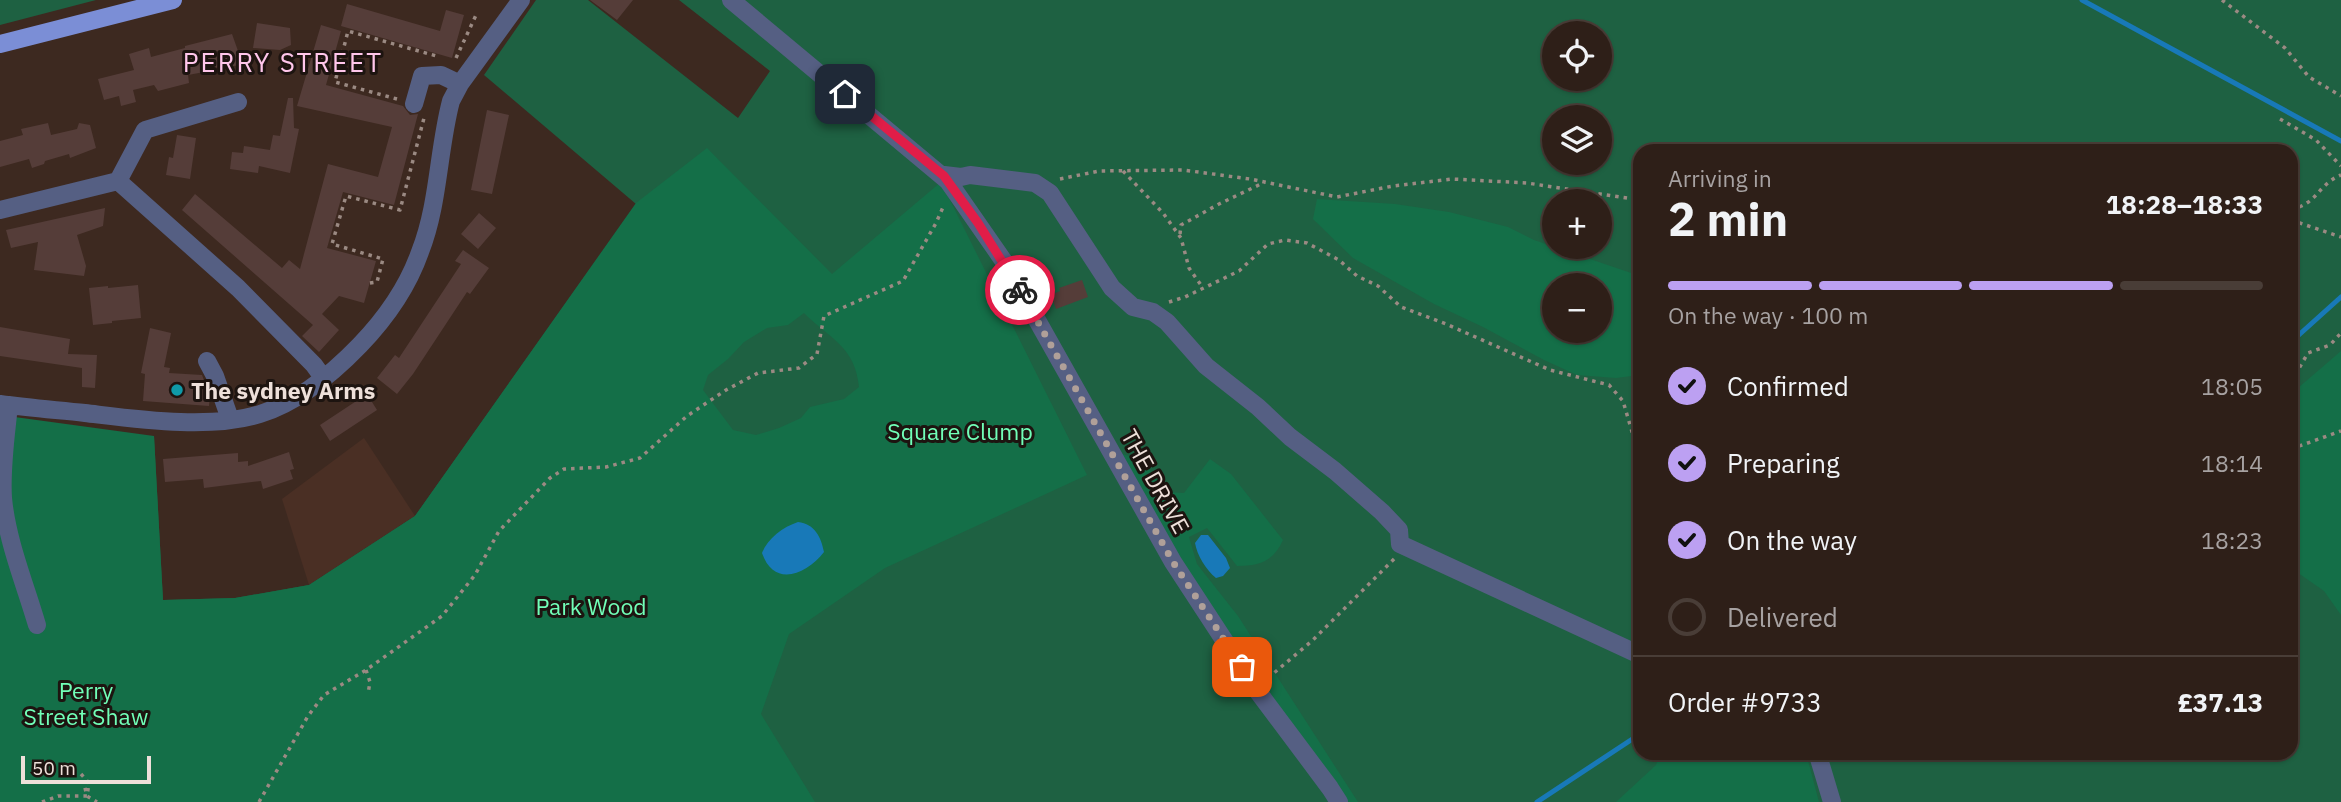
<!DOCTYPE html>
<meta charset="utf-8">
<style>
:root{--surface:#2e1f18;--page:#362721;--text:#f1f3f6;--muted:#a7a2a2;--line:#493d37;--accent:#bca0f2}
body{margin:0;font-family:"IBM Plex Sans",sans-serif;background:var(--page);color:var(--text);height:100vh;display:flex;flex-direction:column;font-size:26px;white-space:nowrap}
*{box-sizing:border-box;margin:0}
p{font-size:23px;color:var(--muted)}
.icon{flex:none;width:38px;height:38px;fill:none;stroke:currentColor;stroke-width:2;stroke-linecap:round;stroke-linejoin:round}
.map{position:relative;flex:1;overflow:hidden}
.drawer{position:absolute;left:1633px;top:144px;width:665px;height:616px;display:flex;flex-direction:column;background:var(--surface);border-radius:21px;box-shadow:0 2px 5px #0004,0 0 0 2px var(--line)}
.drawer>*{flex:none}
.tools{position:absolute;left:1542px;top:21px;display:grid;gap:14px}
.tools a{display:grid;place-items:center;width:70px;height:70px;border-radius:50%;background:var(--surface);box-shadow:0 2px 5px #0004,0 0 0 2px var(--line);font-size:35px}
.scale{position:absolute;left:21px;bottom:18px;width:130px;box-sizing:border-box;padding-left:7px;border:4px solid #eee0da;border-top:0;font-size:19px;line-height:24px;white-space:nowrap;color:#eee0da;-webkit-text-stroke:5px #1d1410;paint-order:stroke}
.pin{position:absolute;display:grid;place-items:center;width:60px;height:60px;color:#fff;margin:-30px;border-radius:14px;box-shadow:0 4px 10px #0006}
.courier{position:absolute;display:grid;place-items:center;width:70px;height:70px;margin:-35px;border:5px solid #e11d48;border-radius:50%;background:#fff;color:#222;box-shadow:0 2px 9px #0007}
.overview em{font-style:normal;font-weight:700}
.overview div{display:flex;flex-direction:column-reverse}
.overview{display:flex;align-items:center;justify-content:space-between;height:119px;padding:0 35px}
h1{font-size:46px;font-weight:700;line-height:52px}
.bar{display:grid;grid-template-columns:repeat(4,1fr);gap:10px 7px;align-content:center;height:84px;padding:0 35px}
.bar i{height:9px;border-radius:5px;background:var(--line)}
.bar .selected{background:var(--accent)}
.bar p{grid-column:span 4}
.line{display:flex;align-items:center;gap:18px;padding:0 35px;border-top:2px solid var(--line)}
.line div{flex:1}
ol{padding:0 35px;list-style:none}
li{display:flex;align-items:center;gap:21px;height:77px}
li p{margin-inline-start:auto}
li .icon{padding:7px;border-radius:50%;background:var(--accent);color:#111;stroke-width:4}
li:last-child{color:var(--muted)}
li i{width:38px;height:38px;border:4px solid var(--line);border-radius:50%}
.map>svg:first-child{display:block}
</style>
<div class="map">
<svg width="2341" height="802" viewBox="0 0 2341 802">
<rect width="100%" height="100%" fill="#3d2920"/>
<!-- built -->
<path fill="#4a2f24" d="M364,438L415,516L309,585L282,499Z"/>
<!-- green -->
<path fill="#1e6142" fill-rule="evenodd" d="M0,0H96L0,25Z
M536,0H588L738,118L770,71L679,0H2341V802H0L154,436L163,600L235,598L309,585L415,516L636,204L484,75ZM1554,33H1600V79H1554ZM1554,117H1600V163H1554ZM1640,150H2291V752H1640ZM1554,201H1600V247H1554ZM1554,285H1600V331H1554Z"/>
<!-- forest -->
<path fill="#146f48" fill-rule="evenodd" d="M707,148L832,274L941,182L1087,475L885,568L789,634L761,714L815,802H0V415L154,436L163,600L235,598L309,585L415,516L636,203ZM804,313C830,339 855,346 859,387L844,399L810,407L801,418L779,428L756,435L733,430L703,390L708,375L728,359L744,342L767,328L788,325Z
M1317,199L1395,204L1449,212L1508,227L1534,240L1640,276V375L1616,378L1577,375L1544,360L1483,327L1434,304L1353,258L1313,219ZM1600,285V331H1554V285Z
M2341,351V615L2324,591L2291,568V394Z
M1120,453L1143,461L1166,492L1184,493L1210,459L1231,474L1283,540C1273,562 1259,566 1237,566L1207,528L1189,537L1197,564L1238,616L1358,802H1347L1171,555Z
M1661,752L1806,753L1819,802H1616L1656,765Z"/>
<!-- water -->
<path fill="#1879b8" d="M798,522C815,524 821,537 824,552C806,575 774,588 762,553C768,538 783,527 798,522Z
M1201,535H1208L1226,558L1230,568L1223,576L1216,578C1206,570 1197,555 1195,543Z"/>
<g fill="none" stroke-linecap="round" stroke-linejoin="round">
<!-- stream -->
<path stroke="#1879b8" stroke-width="5" d="M2082,0L2341,141
M2291,342L2341,297
M1537,802L1640,734"/>
</g>
<!-- building -->
<path fill="#553d39" d="M590,0H633L617,20Z
M347,4L440,31L446,10L464,15L452,58L341,26Z
M257,23L290,28L291,45L280,50L253,48Z
M321,25L341,31L326,85L403,106L410,115L418,114L394,205L343,192L327,248L376,261L364,303L339,296L322,314L339,330L319,352L302,336L313,325L182,210L195,194L282,268L289,260L300,269L328,164L378,177L392,127L297,106Z
M232,34L243,65L203,69L204,72L188,75L189,83L158,91L154,85L133,90L136,102L121,106L119,96L104,100L98,79L134,70L129,54L149,48L151,57L185,48V46Z
M288,98H293L294,128L299,129L290,173L259,166L258,173L230,169L232,152L243,153L244,146L270,150L273,135L280,136Z
M487,110L509,115L492,194L471,190Z
M48,123L51,135L77,129L79,123L90,125L96,148L70,158L69,154L45,161L44,164L32,168L29,159L0,167V141L23,135L21,129Z
M177,135L196,138L190,179L166,175L169,157L173,158Z
M105,208L103,226L77,235L86,266L84,276L34,270L38,242L11,248L6,230Z
M479,213L496,228L478,249L461,234Z
M463,250L489,268L470,294L467,292L413,374L397,394L377,378L395,355L399,358L461,264L455,261Z
M1082,280L1088,297L1056,309L1051,295L1060,291L1059,288Z
M138,285L141,318L112,321V323L93,325L89,288L108,286V288Z
M0,327L70,339L68,354L97,355L95,388L82,387V368L0,356Z
M150,328L171,333L164,367L170,368L169,373L202,375L210,396L209,406L143,401L145,374L141,373Z
M367,394L377,410L330,441L320,425Z
M289,452L294,469L290,470L293,479L263,489L261,481L204,488L203,479L165,482L163,459L238,453V462L248,461V466Z"/>
<g fill="none" stroke-linecap="round" stroke-linejoin="round">
<!-- path -->
<path stroke="#9b8a83" stroke-width="3.5" stroke-dasharray="3.5 5" stroke-linecap="butt" d="M2222,0L2285,48L2309,77L2341,96
M456,58L477,13
M397,99L335,82L348,31L440,57
M2280,119L2316,140L2341,166
M1123,171L1163,213L1181,238L1189,268L1203,288
M1060,179L1099,171L1183,170L1250,179L1337,197L1393,186L1452,179L1527,183L1640,200
M2291,209C2317,205 2318,184 2341,175
M2291,220L2341,237
M1180,234L1181,225L1219,204L1265,182
M370,283L377,282L383,259L332,244L346,196L400,210L424,118
M1169,302L1185,297L1239,271L1268,244L1285,240L1307,243L1339,260L1357,276L1378,286L1401,307L1446,324L1550,370L1609,385L1623,401L1640,459
M2291,382L2308,353L2330,345L2341,333
M2291,449L2341,431
M366,670L370,682L368,694
M1268,678L1313,640L1395,558
M81,774L89,783L87,796L97,802
M42,802L58,796H87L84,784
M259,802L308,716L324,695L366,670L442,616L475,575L499,531L550,478L564,469L606,467L640,458L687,416L726,390L758,373L799,368L817,354L824,316L903,281L936,223L944,205"/>
<!-- minor -->
<path stroke="#555f83" stroke-width="18" d="M731,0L948,181L1005,263L1173,562L1256,689L1330,788L1339,802
M414,104L422,76L441,75L460,84
M944,175L961,177L970,175L1035,183L1050,193L1112,288L1133,307L1153,312L1167,322L1206,366L1258,407L1290,437L1335,471L1382,512L1399,530L1400,544L1640,655
M118,181L145,130L238,102
M0,210L118,181L238,288L314,365L324,379
M207,361L215,376L230,419
M0,404C28,408 57,410 85,413C136,419 210,430 260,414C299,402 332,374 360,345C385,319 408,286 420,252C439,204 438,150 451,101L460,84L521,0
M9,405C6,436 1,467 3,498C7,541 25,584 37,625
M1817,752L1832,802"/>
<!-- major -->
<path stroke="#7b8ed6" stroke-width="18" d="M0,44L173,0"/>
</g>
<g fill="none" stroke-linecap="round" stroke-linejoin="round">
<!-- done -->
<path stroke="#b0a099" stroke-width="7" stroke-dasharray="0 12.6" d="M1020,290L1173,562L1242,667"/>
<!-- route -->
<path stroke="#e11d48" stroke-width="9" d="M845,94L944,176L978,223L1020,290"/>
</g>
<!-- markers -->
<circle fill="#0f9aa8" stroke="#1d1410" stroke-width="2.5" cx="177" cy="390" r="7"/>
<g text-anchor="middle" dominant-baseline="central" stroke-width="6" stroke-linejoin="round" paint-order="stroke">
<!-- poi labels -->
<g font-size="23" font-weight="bold" fill="#eee0da" stroke="#1d1410" text-anchor="start">
<text x="191" y="390">The sydney Arms</text>
</g>
<!-- park labels -->
<g font-size="23" fill="#71ffb8" stroke="#1d1410">
<text x="960" y="431">Square Clump</text>
<text x="591" y="606">Park Wood</text>
<text x="86" y="690">Perry<tspan x="86" dy="26">Street Shaw</tspan></text>
</g>
<!-- street labels -->
<g font-size="23" fill="#eee0da" stroke="#1d1410">
<text transform="translate(1156 481) rotate(61)">THE DRIVE</text>
</g>
<!-- quarter labels -->
<g font-size="26" letter-spacing="2" fill="#ffc6eb" stroke="#1d1410">
<text x="283" y="62">PERRY STREET</text>
</g>
</g>
</svg>
<div class="tools">
<a><svg class="icon" aria-label="locate" viewBox="0 0 24 24"><circle cx="12" cy="12" r="6"/><path d="M12 2v4M12 18v4M2 12h4M18 12h4"/></svg></a>
<a><svg class="icon" aria-label="layers" viewBox="0 0 24 24"><path d="M12 4l9 5-9 5-9-5zM3 14l9 5 9-5"/></svg></a>
<a>+</a>
<a>−</a>
</div>
<div class="scale">50 m</div>
<div class="pin" style="left:1242px;top:667px;background:#ea580c"><svg class="icon" aria-label="bag" viewBox="0 0 24 24"><path d="M5 8h14l-1 12H6zM9 8a3 3 0 0 1 6 0"/></svg></div>
<div class="pin" style="left:845px;top:94px;background:#1f2937"><svg class="icon" aria-label="home" viewBox="0 0 24 24"><path d="M3 11l9-7 9 7M6 9v11h12V9"/></svg></div>
<div class="courier" style="left:1020px;top:290px"><svg class="icon" aria-label="bike" viewBox="0 0 24 24"><circle cx="6" cy="16" r="4"/><circle cx="18" cy="16" r="4"/><path d="M6 16l4-8h5l3 8M10 8l3 8H6M13 5h3"/></svg></div>
<section class="drawer">
<div class="overview"><div><h1>2 min</h1><p>Arriving in</p></div><em>18:28–18:33</em></div>
<div class="bar"><i class="selected"></i><i class="selected"></i><i class="selected"></i><i></i><p>On the way · 100 m</p></div>
<ol>
<li><svg class="icon" aria-label="check" viewBox="0 0 24 24"><path d="M5 12l5 5 9-10"/></svg>Confirmed<p>18:05</p></li>
<li><svg class="icon" aria-label="check" viewBox="0 0 24 24"><path d="M5 12l5 5 9-10"/></svg>Preparing<p>18:14</p></li>
<li><svg class="icon" aria-label="check" viewBox="0 0 24 24"><path d="M5 12l5 5 9-10"/></svg>On the way<p>18:23</p></li>
<li><i></i>Delivered</li>
</ol>
<div class="line" style="height:91px"><div>Order #9733</div><b>£37.13</b></div>
</section>
</div>
